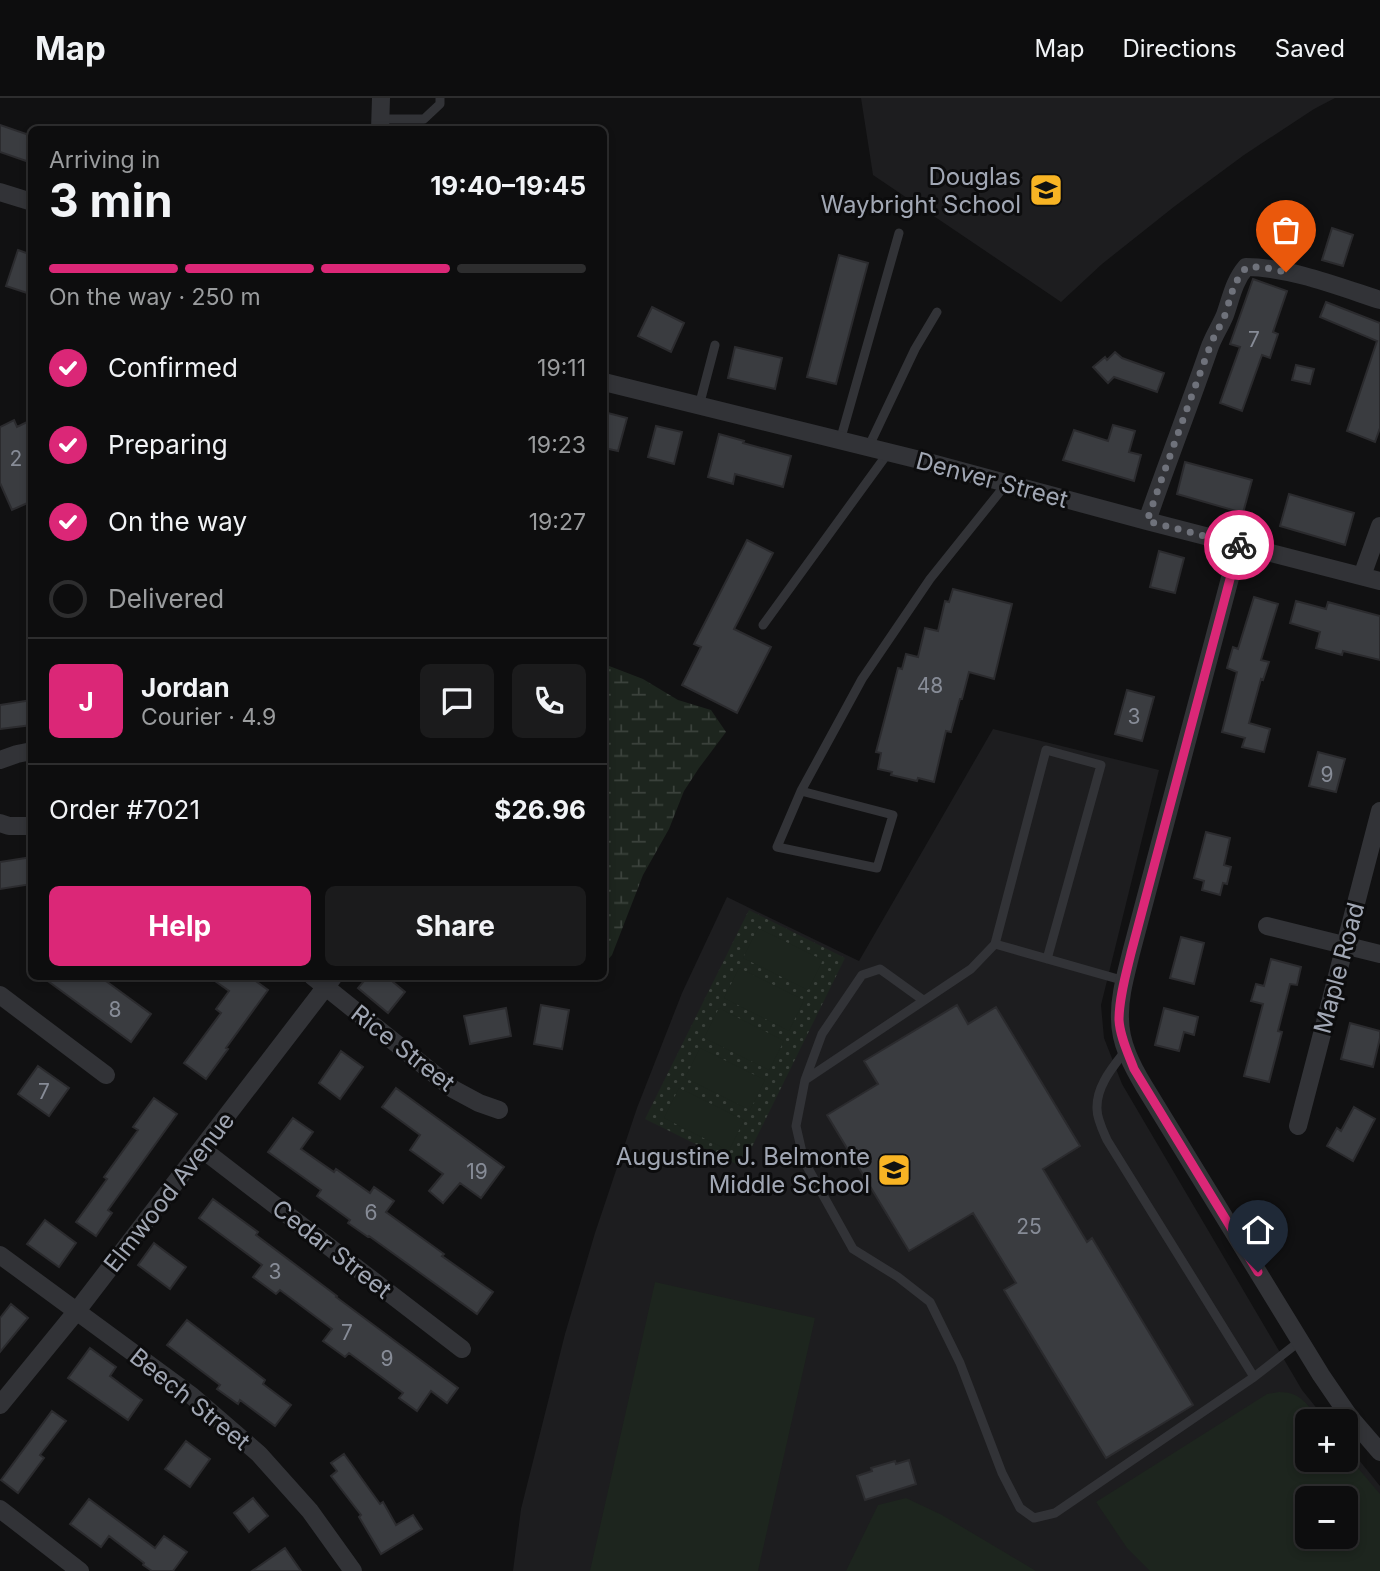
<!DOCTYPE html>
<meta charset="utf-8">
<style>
:root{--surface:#0d0d0e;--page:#1b1b1c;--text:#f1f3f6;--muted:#9a9c9e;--line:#2d2d2e;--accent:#db2777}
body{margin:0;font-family:Inter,sans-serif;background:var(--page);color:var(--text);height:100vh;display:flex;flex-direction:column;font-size:26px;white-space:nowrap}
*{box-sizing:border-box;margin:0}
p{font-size:23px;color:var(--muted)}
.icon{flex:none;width:38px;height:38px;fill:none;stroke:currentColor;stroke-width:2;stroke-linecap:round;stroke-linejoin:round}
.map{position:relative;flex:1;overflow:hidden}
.side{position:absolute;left:28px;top:28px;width:579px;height:854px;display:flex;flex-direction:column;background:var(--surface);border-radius:10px;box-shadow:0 4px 10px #0003,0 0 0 2px var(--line)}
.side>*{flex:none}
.buttons{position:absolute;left:1295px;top:1311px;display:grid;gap:14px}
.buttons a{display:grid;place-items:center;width:63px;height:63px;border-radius:10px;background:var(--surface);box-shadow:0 4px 10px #0003,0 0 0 2px var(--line);font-size:35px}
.pin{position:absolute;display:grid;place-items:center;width:60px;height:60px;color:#fff;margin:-72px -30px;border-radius:50% 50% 50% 0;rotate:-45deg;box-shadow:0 0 7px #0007}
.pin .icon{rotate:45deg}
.courier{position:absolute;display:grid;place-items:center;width:70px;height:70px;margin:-35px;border:5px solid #db2777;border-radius:50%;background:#fff;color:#222;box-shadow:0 2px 9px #0007}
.headline em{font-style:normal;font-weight:700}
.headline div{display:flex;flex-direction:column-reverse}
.headline{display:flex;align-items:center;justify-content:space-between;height:119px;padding:0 21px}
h1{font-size:46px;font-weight:700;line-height:52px}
.bar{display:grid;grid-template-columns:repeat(4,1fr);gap:10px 7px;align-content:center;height:84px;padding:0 21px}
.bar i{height:9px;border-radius:5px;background:var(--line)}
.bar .current{background:var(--accent)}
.bar p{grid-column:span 4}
.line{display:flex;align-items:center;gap:18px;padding:0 21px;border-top:2px solid var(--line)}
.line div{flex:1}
.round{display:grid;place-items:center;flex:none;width:74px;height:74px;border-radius:10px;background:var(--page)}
ol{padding:0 21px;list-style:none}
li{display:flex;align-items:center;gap:21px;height:77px}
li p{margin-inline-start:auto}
li .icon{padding:7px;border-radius:50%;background:var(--accent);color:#fff;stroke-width:4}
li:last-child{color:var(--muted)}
li i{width:38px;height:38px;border:4px solid var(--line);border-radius:50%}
.primary-button{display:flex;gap:14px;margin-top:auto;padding:14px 21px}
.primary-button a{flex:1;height:80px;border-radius:10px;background:var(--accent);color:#fff;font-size:28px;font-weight:700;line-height:80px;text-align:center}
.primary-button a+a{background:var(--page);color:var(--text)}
header{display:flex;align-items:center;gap:42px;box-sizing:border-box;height:98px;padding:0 35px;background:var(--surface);border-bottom:2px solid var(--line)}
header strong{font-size:33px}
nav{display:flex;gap:38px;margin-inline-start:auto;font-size:24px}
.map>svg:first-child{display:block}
</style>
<header>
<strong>Map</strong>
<nav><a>Map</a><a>Directions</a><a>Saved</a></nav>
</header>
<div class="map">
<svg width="1380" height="1473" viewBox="0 0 1380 1473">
<defs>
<pattern id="green-dots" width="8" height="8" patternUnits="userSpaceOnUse" patternTransform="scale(1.75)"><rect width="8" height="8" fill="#1d251e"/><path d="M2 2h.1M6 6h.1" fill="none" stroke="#3b423c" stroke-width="1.8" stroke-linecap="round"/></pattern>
<pattern id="wetland-marsh" width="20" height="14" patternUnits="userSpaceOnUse" patternTransform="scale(1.75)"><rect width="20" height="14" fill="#1d251e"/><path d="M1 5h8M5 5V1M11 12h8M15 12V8" fill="none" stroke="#3b423c"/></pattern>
</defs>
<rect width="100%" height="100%" fill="#111112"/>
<!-- built -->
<path fill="#1d1d1f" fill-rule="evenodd" d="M861,0H1335L1314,11L1244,57L1175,108L1102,166L1061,204L873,77Z
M993,631L1159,672L1101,907L1104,940L1122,986L1302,1292L1327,1323H1307V1362H1346V1346L1380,1388V1473H513L521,1411L565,1236L595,1135L637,1010L682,895L727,799L859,863ZM1307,1400H1346V1438H1307Z"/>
<!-- green -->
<path fill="url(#green-dots)" d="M749,812L845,860L742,1069L645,1021Z"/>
<!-- wetland -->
<path fill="url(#wetland-marsh)" d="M604,566L643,581L678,602L711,612L726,634L699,670L684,693L669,731L643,777L612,857L605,865H604Z"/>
<!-- pitch -->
<path fill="#1d251e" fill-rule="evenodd" d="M758,830L823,862L808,892L743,860Z
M739,870L804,902L789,933L724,900Z
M719,910L784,943L769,972L704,940Z
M700,950L765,982L750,1012L685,980Z
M679,990L744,1022L729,1053L664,1020Z
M655,1184L815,1220L758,1473H590Z
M1279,1294C1302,1294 1307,1307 1320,1323H1307V1362H1346V1356L1380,1396V1473H1150L1127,1450L1096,1404L1267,1296ZM1307,1400H1346V1438H1307Z
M906,1400L942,1417L1036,1473H846L878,1407Z"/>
<!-- building -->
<path fill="#3a3c40" stroke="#2b2b2e" stroke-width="2" d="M0,27L32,38V65L0,54Z
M1332,130L1353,137L1343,168L1322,162Z
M18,152L32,157V183L27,195L6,188Z
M839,157L868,165L836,286L807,279Z
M1253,181L1287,193L1273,234L1278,236L1270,260L1262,257L1242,313L1220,305L1240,249L1230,246Z
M1326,204L1380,225V330L1375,344L1347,333L1377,243L1320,219Z
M652,209L684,225L671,254L638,238Z
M735,249L782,260L775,291L728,280Z
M1115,254L1122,260L1164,275L1157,294L1114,279L1108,285L1093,269L1105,259L1107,262Z
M1296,267L1314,271L1310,286L1292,282Z
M604,314L627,320L618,353L604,350Z
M14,322L17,329L27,324L32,334V403L12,412L0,385V329Z
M1113,327L1135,333L1129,354L1141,357L1134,383L1063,362L1074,332L1108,343Z
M656,328L682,334L674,366L648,359Z
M719,336L744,343L743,345L791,358L783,389L735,376L733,386L708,379Z
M1185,364L1252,382L1243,415L1177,396Z
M1289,396L1354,415L1345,447L1280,428Z
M747,442L773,455L734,531L771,549L737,615L682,587L701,549L694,546Z
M1159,453L1184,460L1175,495L1150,489Z
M953,491L1012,506L994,581L969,574L962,601H960L951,634L946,633L934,684L918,680L917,683L891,677L892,674L878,671L881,655L876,654L898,570L902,571L906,556L918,559L925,530L938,533L945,503L949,504Z
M1254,499L1278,506L1261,562L1269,564L1263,582L1261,581L1249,625L1270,631L1264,654L1242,649L1245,640L1222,634L1237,574L1227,570L1233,549L1238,551Z
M1296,503L1326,511L1328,504L1380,518V562L1343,553L1342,557L1316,550L1320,534L1290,525Z
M1127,592L1154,599L1142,643L1115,636Z
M32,602V627L0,631V607Z
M1318,654L1345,661L1336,694L1309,688Z
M1206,734L1230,740L1224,767L1231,769L1227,786L1223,785L1220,797L1202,792L1204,783L1194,780Z
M32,759V786L0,791V764Z
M1181,839L1204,845L1194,886L1170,880Z
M1271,861L1301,869L1297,887L1290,886L1278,933L1282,934L1269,984L1244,978L1263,906L1251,903L1256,886L1264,888Z
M41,878H99L151,916L131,944Z
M208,878H249L268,892L226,950L228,951L206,981L184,965L221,915L216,911L229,893Z
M368,878H386L405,894L388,915L358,890Z
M541,907L569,912L562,951L534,946Z
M957,907L968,926L996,909L1080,1048L1043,1071L1087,1144L1092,1140L1193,1307L1106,1360L1004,1192L1016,1185L973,1115L909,1153L827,1017L878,986L864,963Z
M506,910L511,938L470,946L464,918Z
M1164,910L1198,919L1194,937L1184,934L1179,953L1155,947Z
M1350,925L1380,933V940L1373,969L1341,961Z
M341,953L363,969L340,1001L319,985Z
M38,968L69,990L49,1018L18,996Z
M396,990L504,1069L481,1100L460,1085L443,1105L429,1093L443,1076L410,1052L420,1037L382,1009Z
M154,1000L177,1016L108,1112L112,1115L96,1138L76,1124L107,1081L104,1079L138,1032L133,1029Z
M1354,1009L1375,1021L1353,1063L1327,1048L1337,1030L1341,1033Z
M293,1020L313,1034L301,1051L334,1074L336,1071L370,1095L374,1089L394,1103L386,1114L444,1156L442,1158L493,1194L477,1216L369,1138L368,1139L348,1125L350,1122L317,1098L321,1092L268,1054Z
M213,1101L258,1134L256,1137L337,1198L336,1199L458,1290L447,1305L431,1293L417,1313L399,1300L403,1295L349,1255L345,1259L323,1243L332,1231L280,1192L276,1196L253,1179L262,1167L199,1120Z
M45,1122L76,1145L59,1169L27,1146Z
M154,1145L186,1169L170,1191L138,1167Z
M11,1206L28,1220L0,1254V1220Z
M187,1222L265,1282L263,1286L291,1307L275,1328L240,1302L238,1306L217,1291L220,1287L167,1247Z
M90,1250L116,1269L110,1278L142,1302L128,1322L68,1280Z
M52,1313L66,1323L40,1357L44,1360L18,1395L1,1382Z
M186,1343L210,1361L190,1389L165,1371Z
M344,1356L380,1406L383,1404L396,1427L413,1417L422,1431L381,1456L359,1419L361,1417L331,1378L337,1373L331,1365Z
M909,1362L916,1386L865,1402L857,1378L872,1373L871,1370L895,1363L896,1366Z
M253,1400L268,1418L249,1434L234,1415Z
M89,1401L155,1450L164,1438L187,1454L173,1473H152L143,1467L144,1465L109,1438L101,1449L70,1426Z
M285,1450L301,1473H252Z"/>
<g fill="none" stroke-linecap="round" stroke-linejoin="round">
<!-- service -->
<path stroke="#323337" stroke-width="9" d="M380,21H424L440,6V0
M699,308L715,247
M840,343L899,135
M868,350L915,251L937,214
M763,527L888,355
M801,693L893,717L877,770L777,749L801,693L862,581L930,481L1007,385
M995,846L971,871L805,982L796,1028L804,1063L853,1151L898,1179L930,1204L960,1265L1002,1375L1020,1410L1034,1420L1055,1415L1254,1279L1300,1243
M1047,861L1101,667L1046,652L995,846L1125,883
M1126,952C1113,969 1096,988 1097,1011C1097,1021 1103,1033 1107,1042L1254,1279
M805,982L822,936L862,877L880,871L923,902"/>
<!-- minor -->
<path stroke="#323337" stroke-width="18" d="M380,32L381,0
M0,94L32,104
M604,284L928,364L1147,423L1380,483
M1147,423C1167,365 1189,309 1209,251C1213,239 1220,229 1225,217C1231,200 1234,183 1246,169C1289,169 1340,189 1380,202
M1239,446L1131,855C1126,876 1119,899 1120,921C1120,945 1132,968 1144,988L1321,1277L1349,1318L1380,1354
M1362,478L1380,428
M0,662L17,656L32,653
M0,725L9,728H32
M1267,828L1380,856
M312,878L453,991L479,1005L499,1012
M0,897L106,977
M1298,1028L1380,713
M202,1051L462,1251
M0,1157L192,1298L259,1356L310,1413L353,1473
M0,1307L76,1214L334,878
M0,1411L80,1473"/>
</g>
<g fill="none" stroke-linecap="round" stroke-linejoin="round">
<!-- done -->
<path stroke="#6f727b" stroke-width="7" stroke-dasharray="0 12.6" d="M1239,447L1147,423C1167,365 1188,308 1209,251C1213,239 1220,229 1225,217C1231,199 1233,183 1247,169H1262L1286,174"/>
<!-- route -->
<path stroke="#db2777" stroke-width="9" d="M1239,447L1131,855C1126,876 1119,900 1119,922C1120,939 1128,955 1134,971L1258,1174"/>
</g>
<!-- icons -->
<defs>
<symbol id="school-square" viewBox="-11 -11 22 22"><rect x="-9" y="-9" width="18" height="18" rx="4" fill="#f8b424" stroke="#0c0c0d"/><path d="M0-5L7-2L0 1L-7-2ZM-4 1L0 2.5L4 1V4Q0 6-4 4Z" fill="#111"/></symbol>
</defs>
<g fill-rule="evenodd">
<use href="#school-square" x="1027" y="73" width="38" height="38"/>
<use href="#school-square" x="875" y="1053" width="38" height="38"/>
</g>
<g text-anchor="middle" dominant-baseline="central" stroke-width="6" stroke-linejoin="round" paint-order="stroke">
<!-- number labels -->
<g font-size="21" fill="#878c97">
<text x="1254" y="241">7</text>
<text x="16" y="360">2</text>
<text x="930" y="587">48</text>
<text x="1134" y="618">3</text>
<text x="1327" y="676">9</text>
<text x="115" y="911">8</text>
<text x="44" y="993">7</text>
<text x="477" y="1073">19</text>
<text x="371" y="1114">6</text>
<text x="1029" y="1128">25</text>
<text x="275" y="1173">3</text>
<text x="347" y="1234">7</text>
<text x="387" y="1260">9</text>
</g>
<!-- poi labels -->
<g font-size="24" fill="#a1a7b4" stroke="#0c0c0d" text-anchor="end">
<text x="1021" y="78">Douglas<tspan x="1021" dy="28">Waybright School</tspan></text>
<text x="870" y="1058">Augustine J. Belmonte<tspan x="870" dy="28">Middle School</tspan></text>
</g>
<!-- street labels -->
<g font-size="24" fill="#a1a7b4" stroke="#0c0c0d">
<text transform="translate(992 382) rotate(15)">Denver Street</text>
<text transform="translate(1339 870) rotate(-75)">Maple Road</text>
<text transform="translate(403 950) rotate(38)">Rice Street</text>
<text transform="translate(169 1094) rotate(-52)">Elmwood Avenue</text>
<text transform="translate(332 1151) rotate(38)">Cedar Street</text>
<text transform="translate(190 1301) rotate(39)">Beech Street</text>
</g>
</g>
</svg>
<div class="buttons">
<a>+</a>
<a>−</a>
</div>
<div class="pin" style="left:1286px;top:174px;background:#ea580c"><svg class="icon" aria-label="bag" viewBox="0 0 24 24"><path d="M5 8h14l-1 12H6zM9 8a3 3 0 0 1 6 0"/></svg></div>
<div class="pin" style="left:1258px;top:1174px;background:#1f2937"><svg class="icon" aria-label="home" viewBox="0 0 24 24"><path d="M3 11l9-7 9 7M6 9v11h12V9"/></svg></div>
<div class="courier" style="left:1239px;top:447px"><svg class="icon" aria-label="bike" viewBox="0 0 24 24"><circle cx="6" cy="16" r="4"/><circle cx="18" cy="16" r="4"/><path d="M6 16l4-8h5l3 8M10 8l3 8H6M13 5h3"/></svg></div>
<section class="side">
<div class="headline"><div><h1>3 min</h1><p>Arriving in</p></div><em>19:40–19:45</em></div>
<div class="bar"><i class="current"></i><i class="current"></i><i class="current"></i><i></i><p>On the way · 250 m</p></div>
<ol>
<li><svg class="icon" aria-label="check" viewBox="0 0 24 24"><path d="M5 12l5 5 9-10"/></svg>Confirmed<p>19:11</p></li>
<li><svg class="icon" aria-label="check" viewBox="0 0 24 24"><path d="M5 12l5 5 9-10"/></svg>Preparing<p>19:23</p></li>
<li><svg class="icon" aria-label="check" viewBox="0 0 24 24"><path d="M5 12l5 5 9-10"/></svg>On the way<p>19:27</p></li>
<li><i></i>Delivered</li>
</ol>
<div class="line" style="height:126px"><b class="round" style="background:var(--accent);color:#fff">J</b><div><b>Jordan</b><p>Courier · 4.9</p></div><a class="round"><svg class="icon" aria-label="chat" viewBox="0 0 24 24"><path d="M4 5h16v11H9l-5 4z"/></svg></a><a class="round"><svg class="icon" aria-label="phone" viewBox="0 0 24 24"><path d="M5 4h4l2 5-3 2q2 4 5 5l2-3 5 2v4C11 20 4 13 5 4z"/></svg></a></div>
<div class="line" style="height:91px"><div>Order #7021</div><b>$26.96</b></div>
<div class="primary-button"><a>Help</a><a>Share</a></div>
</section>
</div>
